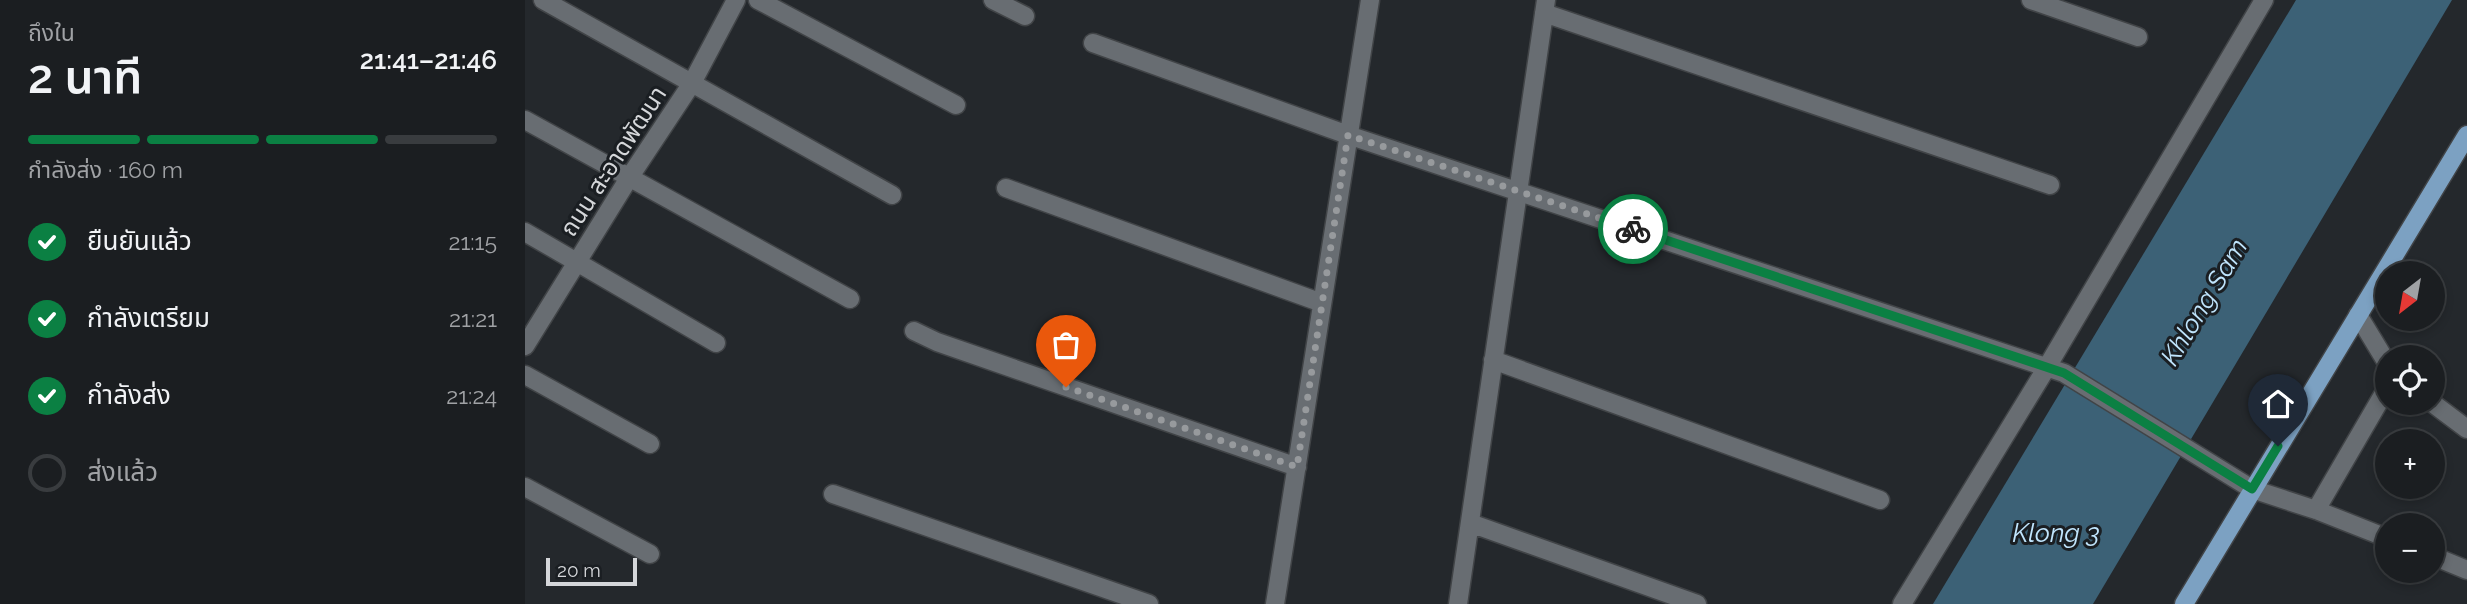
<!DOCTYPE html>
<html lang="th">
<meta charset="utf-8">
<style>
:root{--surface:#1b1e21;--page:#282b2e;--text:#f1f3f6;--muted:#a0a2a5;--line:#393c3f;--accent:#0b8043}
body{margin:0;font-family:Raleway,"Noto Sans Thai",sans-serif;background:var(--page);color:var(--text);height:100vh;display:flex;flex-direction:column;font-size:26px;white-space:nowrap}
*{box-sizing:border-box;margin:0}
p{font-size:23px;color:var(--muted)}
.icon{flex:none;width:38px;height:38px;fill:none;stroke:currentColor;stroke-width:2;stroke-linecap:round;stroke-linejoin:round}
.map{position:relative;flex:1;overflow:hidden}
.side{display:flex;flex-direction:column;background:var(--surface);width:525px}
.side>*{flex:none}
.needle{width:46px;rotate:211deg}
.buttons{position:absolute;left:1850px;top:261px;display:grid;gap:14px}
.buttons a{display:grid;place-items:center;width:70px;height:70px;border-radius:50%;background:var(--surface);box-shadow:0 4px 10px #0003,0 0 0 2px var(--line);font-size:35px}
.scale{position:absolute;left:21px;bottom:18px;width:91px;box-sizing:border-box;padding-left:7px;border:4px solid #d5d7da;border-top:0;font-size:19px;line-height:24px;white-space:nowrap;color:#d5d7da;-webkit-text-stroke:5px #1a1e22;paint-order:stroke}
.pin{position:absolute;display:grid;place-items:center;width:60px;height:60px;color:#fff;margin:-72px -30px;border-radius:50% 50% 50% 0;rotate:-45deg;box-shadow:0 0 7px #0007}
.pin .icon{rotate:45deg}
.courier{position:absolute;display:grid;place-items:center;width:70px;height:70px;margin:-35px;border:5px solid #0b8043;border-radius:50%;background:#fff;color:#222;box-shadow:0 2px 9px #0007}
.headline em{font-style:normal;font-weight:600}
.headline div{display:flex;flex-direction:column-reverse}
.headline{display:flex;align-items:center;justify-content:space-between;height:119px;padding:0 28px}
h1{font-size:46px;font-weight:600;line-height:52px}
.bar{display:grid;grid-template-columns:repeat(4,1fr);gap:10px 7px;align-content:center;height:84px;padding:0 28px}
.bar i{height:9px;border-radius:5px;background:var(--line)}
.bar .active{background:var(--accent)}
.bar p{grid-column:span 4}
ol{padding:0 28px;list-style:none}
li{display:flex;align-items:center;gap:21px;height:77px}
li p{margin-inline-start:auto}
li .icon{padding:7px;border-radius:50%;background:var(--accent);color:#fff;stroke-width:4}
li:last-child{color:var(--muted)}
li i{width:38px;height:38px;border:4px solid var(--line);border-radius:50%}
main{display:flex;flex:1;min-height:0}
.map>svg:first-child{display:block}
</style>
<main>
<section class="side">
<div class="headline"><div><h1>2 นาที</h1><p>ถึงใน</p></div><em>21:41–21:46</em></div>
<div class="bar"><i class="active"></i><i class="active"></i><i class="active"></i><i></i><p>กำลังส่ง · 160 m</p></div>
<ol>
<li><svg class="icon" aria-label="check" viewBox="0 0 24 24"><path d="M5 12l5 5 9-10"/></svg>ยืนยันแล้ว<p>21:15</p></li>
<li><svg class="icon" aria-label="check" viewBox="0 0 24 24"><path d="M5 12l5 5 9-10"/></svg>กำลังเตรียม<p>21:21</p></li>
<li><svg class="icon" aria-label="check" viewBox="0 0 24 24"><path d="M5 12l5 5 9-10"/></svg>กำลังส่ง<p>21:24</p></li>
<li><i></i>ส่งแล้ว</li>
</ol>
</section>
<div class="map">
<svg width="1942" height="604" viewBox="0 0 1942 604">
<rect width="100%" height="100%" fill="#24282c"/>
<!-- water -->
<path fill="#3c6176" d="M1771,0H1927L1568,604H1408Z"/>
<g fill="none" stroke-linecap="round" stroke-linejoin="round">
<defs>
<path id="minor" d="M18,0L367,195
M233,0L431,105
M468,0L500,16
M1506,0L1613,37
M1019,13L1525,185
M568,43L823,135L1539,373L1727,489L1791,510L1862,538
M0,120L325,299
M481,188L797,303
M0,232L191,343
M1833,315L1862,363
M389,331L412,342L772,467
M0,346L104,178L167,83L211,0
M968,360L1355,500
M0,375L125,444
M1906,402L1942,429
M0,487L125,554
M308,494L624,604
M1791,510L1862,388
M945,523L1172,604
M1908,556L1942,570
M750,604L845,0
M933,604L1021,0
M1377,604L1522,367L1739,0"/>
<path id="major" d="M1659,604L1942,135"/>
</defs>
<!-- minor casing -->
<use href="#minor" stroke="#414447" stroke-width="21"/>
<!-- major casing -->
<use href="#major" stroke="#414447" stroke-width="21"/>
<!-- minor -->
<use href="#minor" stroke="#686d72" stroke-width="18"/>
<!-- major -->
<use href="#major" stroke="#7ca1c2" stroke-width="18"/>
</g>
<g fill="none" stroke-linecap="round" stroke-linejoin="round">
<!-- done -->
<path stroke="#979a9d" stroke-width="7" stroke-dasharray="0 12.6" d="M541,387L772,467L823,135L1108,229"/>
<!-- route -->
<path stroke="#0b8043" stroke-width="9" d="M1108,229L1539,373L1727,489L1753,446"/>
</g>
<g text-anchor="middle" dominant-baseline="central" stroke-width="6" stroke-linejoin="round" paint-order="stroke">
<!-- street labels -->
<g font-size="24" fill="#d5d7da" stroke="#1a1e22">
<text transform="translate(88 161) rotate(-57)">ถนน สะอาดพัฒนา</text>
</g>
<!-- water labels -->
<g font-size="26" font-style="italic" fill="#c0e5fd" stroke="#1a1e22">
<text transform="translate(1679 302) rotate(-59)">Khlong Sam</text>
<text x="1531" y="533">Klong 3</text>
</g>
</g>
</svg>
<div class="buttons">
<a><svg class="needle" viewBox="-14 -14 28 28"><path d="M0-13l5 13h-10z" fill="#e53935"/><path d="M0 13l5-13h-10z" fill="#a0a2a5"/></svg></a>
<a><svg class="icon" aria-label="locate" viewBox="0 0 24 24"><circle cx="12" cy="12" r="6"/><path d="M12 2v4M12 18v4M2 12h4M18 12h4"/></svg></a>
<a>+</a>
<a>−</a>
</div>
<div class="scale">20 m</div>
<div class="pin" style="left:541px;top:387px;background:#ea580c"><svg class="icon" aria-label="bag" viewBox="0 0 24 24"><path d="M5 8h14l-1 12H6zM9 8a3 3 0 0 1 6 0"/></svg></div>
<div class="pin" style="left:1753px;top:446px;background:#1f2937"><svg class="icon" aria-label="home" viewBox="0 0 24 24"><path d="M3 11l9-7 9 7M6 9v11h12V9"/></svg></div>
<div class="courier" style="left:1108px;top:229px"><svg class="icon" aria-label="bike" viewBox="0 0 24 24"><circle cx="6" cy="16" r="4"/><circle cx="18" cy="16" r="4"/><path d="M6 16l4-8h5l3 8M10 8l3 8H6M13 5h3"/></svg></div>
</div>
</main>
